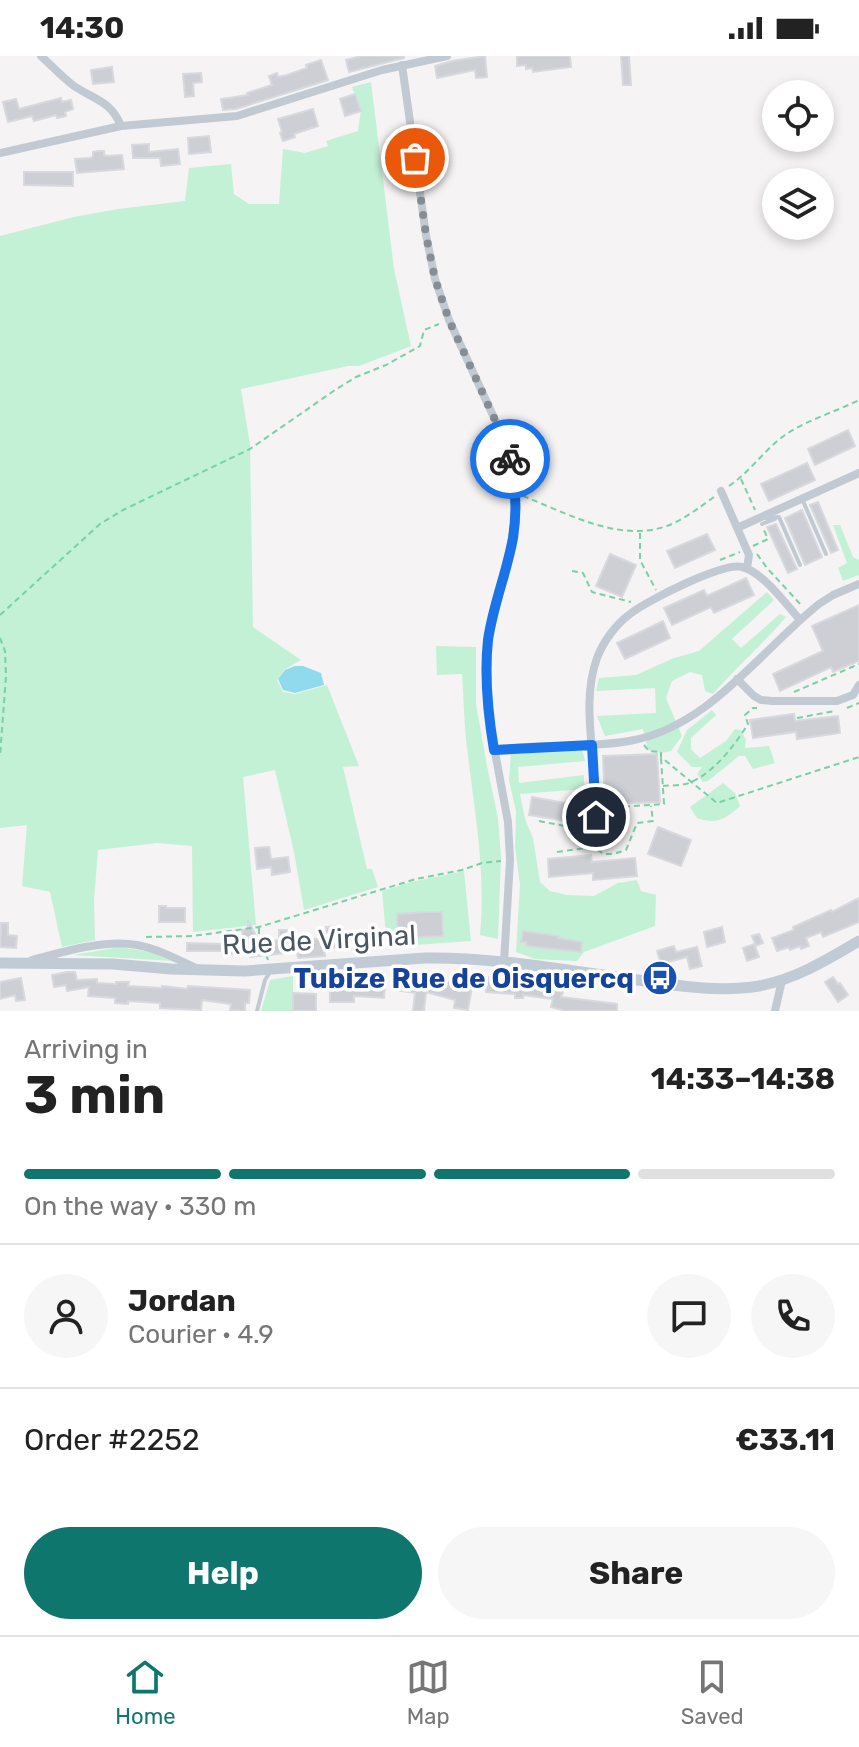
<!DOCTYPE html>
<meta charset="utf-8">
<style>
:root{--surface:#fff;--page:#f6f6f6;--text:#222;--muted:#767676;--line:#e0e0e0;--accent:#0f766e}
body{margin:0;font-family:Rubik,sans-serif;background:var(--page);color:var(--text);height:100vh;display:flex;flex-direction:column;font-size:30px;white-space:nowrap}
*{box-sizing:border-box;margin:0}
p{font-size:26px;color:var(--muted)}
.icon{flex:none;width:44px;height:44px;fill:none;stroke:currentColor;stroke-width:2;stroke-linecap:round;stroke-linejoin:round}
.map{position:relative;height:955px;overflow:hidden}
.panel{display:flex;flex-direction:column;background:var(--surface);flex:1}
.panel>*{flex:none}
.controls{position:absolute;left:762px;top:24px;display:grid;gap:16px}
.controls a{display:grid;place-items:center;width:72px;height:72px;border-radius:50%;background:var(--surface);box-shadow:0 4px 12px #0003;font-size:40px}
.pin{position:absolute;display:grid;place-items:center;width:68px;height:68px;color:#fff;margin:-34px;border:4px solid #fff;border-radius:50%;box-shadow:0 2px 8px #0007}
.courier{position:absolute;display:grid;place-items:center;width:80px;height:80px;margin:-40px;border:6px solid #1a73e8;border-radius:50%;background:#fff;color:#222;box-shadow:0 2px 10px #0007}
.head em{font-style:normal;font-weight:700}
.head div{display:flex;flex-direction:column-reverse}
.head{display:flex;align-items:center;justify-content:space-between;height:136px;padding:0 24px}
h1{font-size:52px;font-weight:700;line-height:60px}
.bar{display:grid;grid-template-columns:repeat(4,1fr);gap:12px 8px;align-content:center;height:96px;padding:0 24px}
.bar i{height:10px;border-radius:6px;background:var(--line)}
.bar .on{background:var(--accent)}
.bar p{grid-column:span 4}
.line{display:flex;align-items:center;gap:20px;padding:0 24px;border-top:2px solid var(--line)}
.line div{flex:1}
.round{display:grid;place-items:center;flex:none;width:84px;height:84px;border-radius:42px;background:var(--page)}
.primary-button{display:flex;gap:16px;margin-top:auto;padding:16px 24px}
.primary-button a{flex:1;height:92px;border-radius:48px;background:var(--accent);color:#fff;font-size:32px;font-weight:700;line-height:92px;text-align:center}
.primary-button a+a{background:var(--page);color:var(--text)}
.status{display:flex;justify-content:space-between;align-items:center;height:56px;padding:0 40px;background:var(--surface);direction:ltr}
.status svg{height:22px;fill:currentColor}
.tabs{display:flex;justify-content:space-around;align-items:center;height:112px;border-top:2px solid var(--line);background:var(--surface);font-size:22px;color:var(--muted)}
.tabs a{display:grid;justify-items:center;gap:4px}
.tabs .on{color:var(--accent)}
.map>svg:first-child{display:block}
</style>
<div class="status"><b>14:30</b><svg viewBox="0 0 49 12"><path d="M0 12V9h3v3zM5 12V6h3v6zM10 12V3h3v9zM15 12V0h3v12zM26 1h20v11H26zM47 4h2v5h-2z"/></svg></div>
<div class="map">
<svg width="859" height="955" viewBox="0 0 859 955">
<rect width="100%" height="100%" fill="#f5f3f3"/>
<!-- green -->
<path fill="#c3f1d5" d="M371,26L394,213L411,290L359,310H348L241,333L250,389L253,571L301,604L284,614L277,624L283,636L295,638L327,629L359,710L343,711L367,813H372L378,831L304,854L294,796L275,714L243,721L256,869L193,876L192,790L157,787L98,794L94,844L95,884L62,891L50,836L22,830L27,769L0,772V180L74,161L118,153L185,145L189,112L231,108L234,138L249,148H279L283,93L305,97L328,90L326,85L358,75L361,54L352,31Z
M833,469H840L853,501L859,504V519L843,525L838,512L847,507Z
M767,536L774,544L732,583L741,592L780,558L786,561C763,588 736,611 713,638L705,635L702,619L690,616L672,625L666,642L682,680L671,695L661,697L648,694L643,673L605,680L597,660L656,657L655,632L596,635L599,622L636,619L674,602L699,595Z
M436,590L476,591V648L487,710L498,762L501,801L498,883L480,879C486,818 475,759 468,699C464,672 464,645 462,618L437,619Z
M712,654L716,659L691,682V693L700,702L726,685L735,673L741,674L746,684L745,692L769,690L775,707L753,713L745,700H739L708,725L703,726L697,718L702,711H692L677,696L687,674Z
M582,693L585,705L518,711L519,727L584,719V733L520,738L525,763L533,782L540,826L550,835L567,839L594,840L618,827L637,824L641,835L656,839L655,870L584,896L577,905L535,903L516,896L520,829L515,791L516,755L509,724L511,698Z
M723,727L735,737L740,750C726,763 716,769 697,762L690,751Z
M464,815L471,885L387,891L382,835L411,826Z
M120,891L150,896L173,905L73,899Z
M293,920V955H261L270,924Z"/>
<!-- water -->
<path fill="#90daee" d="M295,610H303L321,617L324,629L295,637L283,634L278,623L285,614Z"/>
<!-- building -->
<path fill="#cdcfd5" stroke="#d7d9de" stroke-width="2" d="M361,0H404V2L349,16L346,4Z
M485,0L487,21L476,22L475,14L437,22L435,10L452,5Z
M517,0H570L571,11L533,16L532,12L526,13V9L517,10Z
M621,0H629L631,29H623Z
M321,4L328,24L236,53L223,54L221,43L248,39L247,37L272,29L269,20L277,17L278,21L287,19L307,12L306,9Z
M112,11L114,26L93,28L91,14Z
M201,17L202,26L193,27L194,40L185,41L183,18Z
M355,38L361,55L345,60L340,43Z
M61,42L62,46L71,44L73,53L65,56L66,60L57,62L56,59L34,65L32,60L8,66L3,46L16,43L19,53Z
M313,53L318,70L294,78L295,81L283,85L280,77L282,76L278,63Z
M209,80L211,96L189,98L188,82Z
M149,88V96L178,93L180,108L161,110L160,102H133L132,89Z
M98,95H104V99L107,100L122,99L124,113L77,117L75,103L91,102L93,100V96Z
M24,116H73V130L24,129Z
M848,374L855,390L815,409L808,393Z
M807,407L815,424L769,445L761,428Z
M818,446L838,494L831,497L810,449Z
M802,454L822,501L805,509L785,462Z
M776,468L797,513L788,517L767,471Z
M707,478L715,494L675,512L667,495Z
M610,498L636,509L622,541L596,530Z
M746,522L754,539L714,557L711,551L672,569L664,552L704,534L707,540Z
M859,549V605L833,616L831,611L780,635L773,618L823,595L812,570Z
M663,565L670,582L625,603L617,587Z
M794,658L795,665L838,660L840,677L797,683L796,676L753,682L750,664Z
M657,698L660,746L605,748L603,700Z
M532,741L582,750L579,767L529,759Z
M658,771L691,784L681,810L648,798Z
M269,791L271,803L288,801L290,816L272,819L271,811L257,813L255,792Z
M591,799L592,806L635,802L637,820L593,824V817L549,821L548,803Z
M859,842V866L823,881L821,876L806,882L809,890L801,893L800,890L790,894L789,891L777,895L772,882L794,874L793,871L831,854L832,856Z
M159,850H166V852H185V866H159Z
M425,856H442L443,880L398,882L397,858Z
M248,864L259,886L279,884V874H287L288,885L327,882L326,871L340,870L341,891L324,892L325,900L298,902L297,896L250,901L249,881H243L242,874L248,873Z
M1,867H8V879L17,880L16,892L0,891Z
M722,871L725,886L707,891L704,876Z
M523,875L559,880L558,882L582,886L581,896L526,890V886H521Z
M759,878L763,887L755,890L759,901L747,905L743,892L755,888L752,880Z
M222,879H233L234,898L222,899V895H187V887L222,888Z
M674,890L676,896L697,891L702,910L690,913L687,901L661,908L657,895Z
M67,916H75L77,924L97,923V927L116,928V926H129L128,930L162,932V930L187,933L188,930L250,934L249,947H245V955L230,954L231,948L202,944L201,954L160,952V947L128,945V948L115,947V942L88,940L89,931L67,935L66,929L54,931L52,919Z
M397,919L410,920L409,927L434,930L436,923L472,931L468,954L454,952L455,944L426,936L424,955H413L415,937L395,934Z
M517,919H522V925L549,928V933L563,936L561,941L617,948V955H566L551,951L553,943L523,939V942H515V938L486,936L487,921L517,924Z
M833,921L838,928L840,927L848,939L838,946L825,926Z
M21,922L25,944L16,945L15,939L0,943V926Z
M367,927L385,929L384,942L354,940V946H330V933H367Z
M293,937L316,938V955H293Z"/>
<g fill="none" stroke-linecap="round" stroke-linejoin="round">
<!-- path -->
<path stroke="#7ad0a6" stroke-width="2" stroke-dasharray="6 4" stroke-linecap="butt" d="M741,423L755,454
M729,430C750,416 764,394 785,379C807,364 835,356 859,344
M523,440C569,458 623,489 672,468C687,461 700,451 714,441
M640,477V504L656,534
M753,490L768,483L764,474
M757,498L767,512L802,550
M720,504L740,496
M572,515L583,517L592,536L631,546
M0,559L100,468L123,454L250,393L335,334L356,321L386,309L420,290L424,274L439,268
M0,582L5,595L6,620L0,700
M794,636L859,608
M847,652L859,647
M797,662L835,655
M644,689L649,695L661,696V701L717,747L859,701
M663,730C671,729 681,730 689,727C714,717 734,690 748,668L745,659L753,652H757
M604,752L664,748L661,702
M539,765L585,774C597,795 599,804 626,794L637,767L653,765L651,750
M557,796L593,791
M259,872V879L268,904
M146,881L193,880L259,871L416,823L462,814L482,807L501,805"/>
<!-- lane -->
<path stroke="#c1cad2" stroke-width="4" d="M803,445L826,498
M766,462L779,461L800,509
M762,468L775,463
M257,955L265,924L270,916"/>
<!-- street -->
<path stroke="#c1cad2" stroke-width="8" d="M41,0C52,10 63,22 74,30C95,44 111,45 121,70
M402,9L426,179L435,223L449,264L502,379L513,419L516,454L512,483L488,585L487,635L489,664L508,766L510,804L504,906
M0,97L121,70L237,60L382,14L447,0
M721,435L749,499L747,512
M737,472L859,417
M737,623L754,640L761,644L772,645H837L853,639L859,629
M494,694C539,687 584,693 629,685C708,672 759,596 819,548L833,539L859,528
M620,772L596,761C594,743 594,724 593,706C590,671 585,635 597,602C603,586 616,568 630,558C646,545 723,506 742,511C763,516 786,548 800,564
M32,904C62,896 106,883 137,889C158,893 177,903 196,912
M775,955L782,924"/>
<!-- secondary -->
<path stroke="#c1cbd6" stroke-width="11" d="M0,907L113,908L171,913L245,915L425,902C494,901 563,914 631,923C674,929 716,937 759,930C796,923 827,904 859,885"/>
</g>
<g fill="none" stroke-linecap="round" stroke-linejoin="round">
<!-- done -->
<path stroke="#868d94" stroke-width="8" stroke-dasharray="0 14.4" d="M415,102L426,179L435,223L449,264L502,379L510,403"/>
<!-- route -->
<path stroke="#1a73e8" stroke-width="10" d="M510,403C516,429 517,456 513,482C507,516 493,549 488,584C484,620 488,658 494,694L592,689L596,761"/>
</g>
<!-- icons -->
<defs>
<symbol id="bus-disc" viewBox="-11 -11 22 22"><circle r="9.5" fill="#1a4fb4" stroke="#fff"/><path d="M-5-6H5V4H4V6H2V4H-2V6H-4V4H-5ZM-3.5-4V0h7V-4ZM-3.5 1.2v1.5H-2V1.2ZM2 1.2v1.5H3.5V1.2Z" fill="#fff"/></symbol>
</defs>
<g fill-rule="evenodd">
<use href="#bus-disc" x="640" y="902" width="40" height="40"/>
</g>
<g text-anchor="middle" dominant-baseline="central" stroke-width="7" stroke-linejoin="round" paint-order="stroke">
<!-- street labels -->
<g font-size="28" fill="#4a5661" stroke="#fff">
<text transform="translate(319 884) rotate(-3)">Rue de Virginal</text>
</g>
<!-- transit labels -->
<g font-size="28" font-weight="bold" fill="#164399" stroke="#fff" text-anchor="end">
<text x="634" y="922">Tubize Rue de Oisquercq</text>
</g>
</g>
</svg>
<div class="controls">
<a><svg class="icon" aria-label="locate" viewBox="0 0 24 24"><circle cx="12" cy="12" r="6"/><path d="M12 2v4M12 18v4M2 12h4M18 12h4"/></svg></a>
<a><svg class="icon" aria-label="layers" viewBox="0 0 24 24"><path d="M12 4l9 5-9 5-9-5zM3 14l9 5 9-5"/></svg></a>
</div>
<div class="pin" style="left:415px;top:102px;background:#ea580c"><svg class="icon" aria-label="bag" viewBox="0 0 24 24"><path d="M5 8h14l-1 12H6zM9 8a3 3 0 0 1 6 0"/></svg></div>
<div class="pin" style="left:596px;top:761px;background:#1f2937"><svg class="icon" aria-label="home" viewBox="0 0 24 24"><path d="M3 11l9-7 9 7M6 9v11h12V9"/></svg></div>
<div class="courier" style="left:510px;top:403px"><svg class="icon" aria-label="bike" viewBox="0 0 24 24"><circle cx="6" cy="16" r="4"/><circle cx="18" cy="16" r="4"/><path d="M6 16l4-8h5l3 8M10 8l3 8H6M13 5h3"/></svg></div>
</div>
<section class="panel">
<div class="head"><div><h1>3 min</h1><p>Arriving in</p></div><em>14:33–14:38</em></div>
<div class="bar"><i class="on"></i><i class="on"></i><i class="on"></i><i></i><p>On the way · 330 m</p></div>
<div class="line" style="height:144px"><a class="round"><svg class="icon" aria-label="person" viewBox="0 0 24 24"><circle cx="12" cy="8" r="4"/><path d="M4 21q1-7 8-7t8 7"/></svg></a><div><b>Jordan</b><p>Courier · 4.9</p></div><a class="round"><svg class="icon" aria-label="chat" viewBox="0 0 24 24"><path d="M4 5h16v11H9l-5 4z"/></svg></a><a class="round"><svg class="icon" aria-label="phone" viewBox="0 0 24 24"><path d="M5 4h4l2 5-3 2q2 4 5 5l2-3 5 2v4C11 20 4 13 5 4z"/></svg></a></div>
<div class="line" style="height:104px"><div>Order #2252</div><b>€33.11</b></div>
<div class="primary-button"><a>Help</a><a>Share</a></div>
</section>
<nav class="tabs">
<a class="on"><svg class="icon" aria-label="home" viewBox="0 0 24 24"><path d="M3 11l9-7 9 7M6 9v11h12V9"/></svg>Home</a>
<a><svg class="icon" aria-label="map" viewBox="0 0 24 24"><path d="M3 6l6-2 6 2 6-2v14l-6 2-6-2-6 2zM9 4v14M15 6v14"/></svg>Map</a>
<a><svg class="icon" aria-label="saved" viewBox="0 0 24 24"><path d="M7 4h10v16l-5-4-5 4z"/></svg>Saved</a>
</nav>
